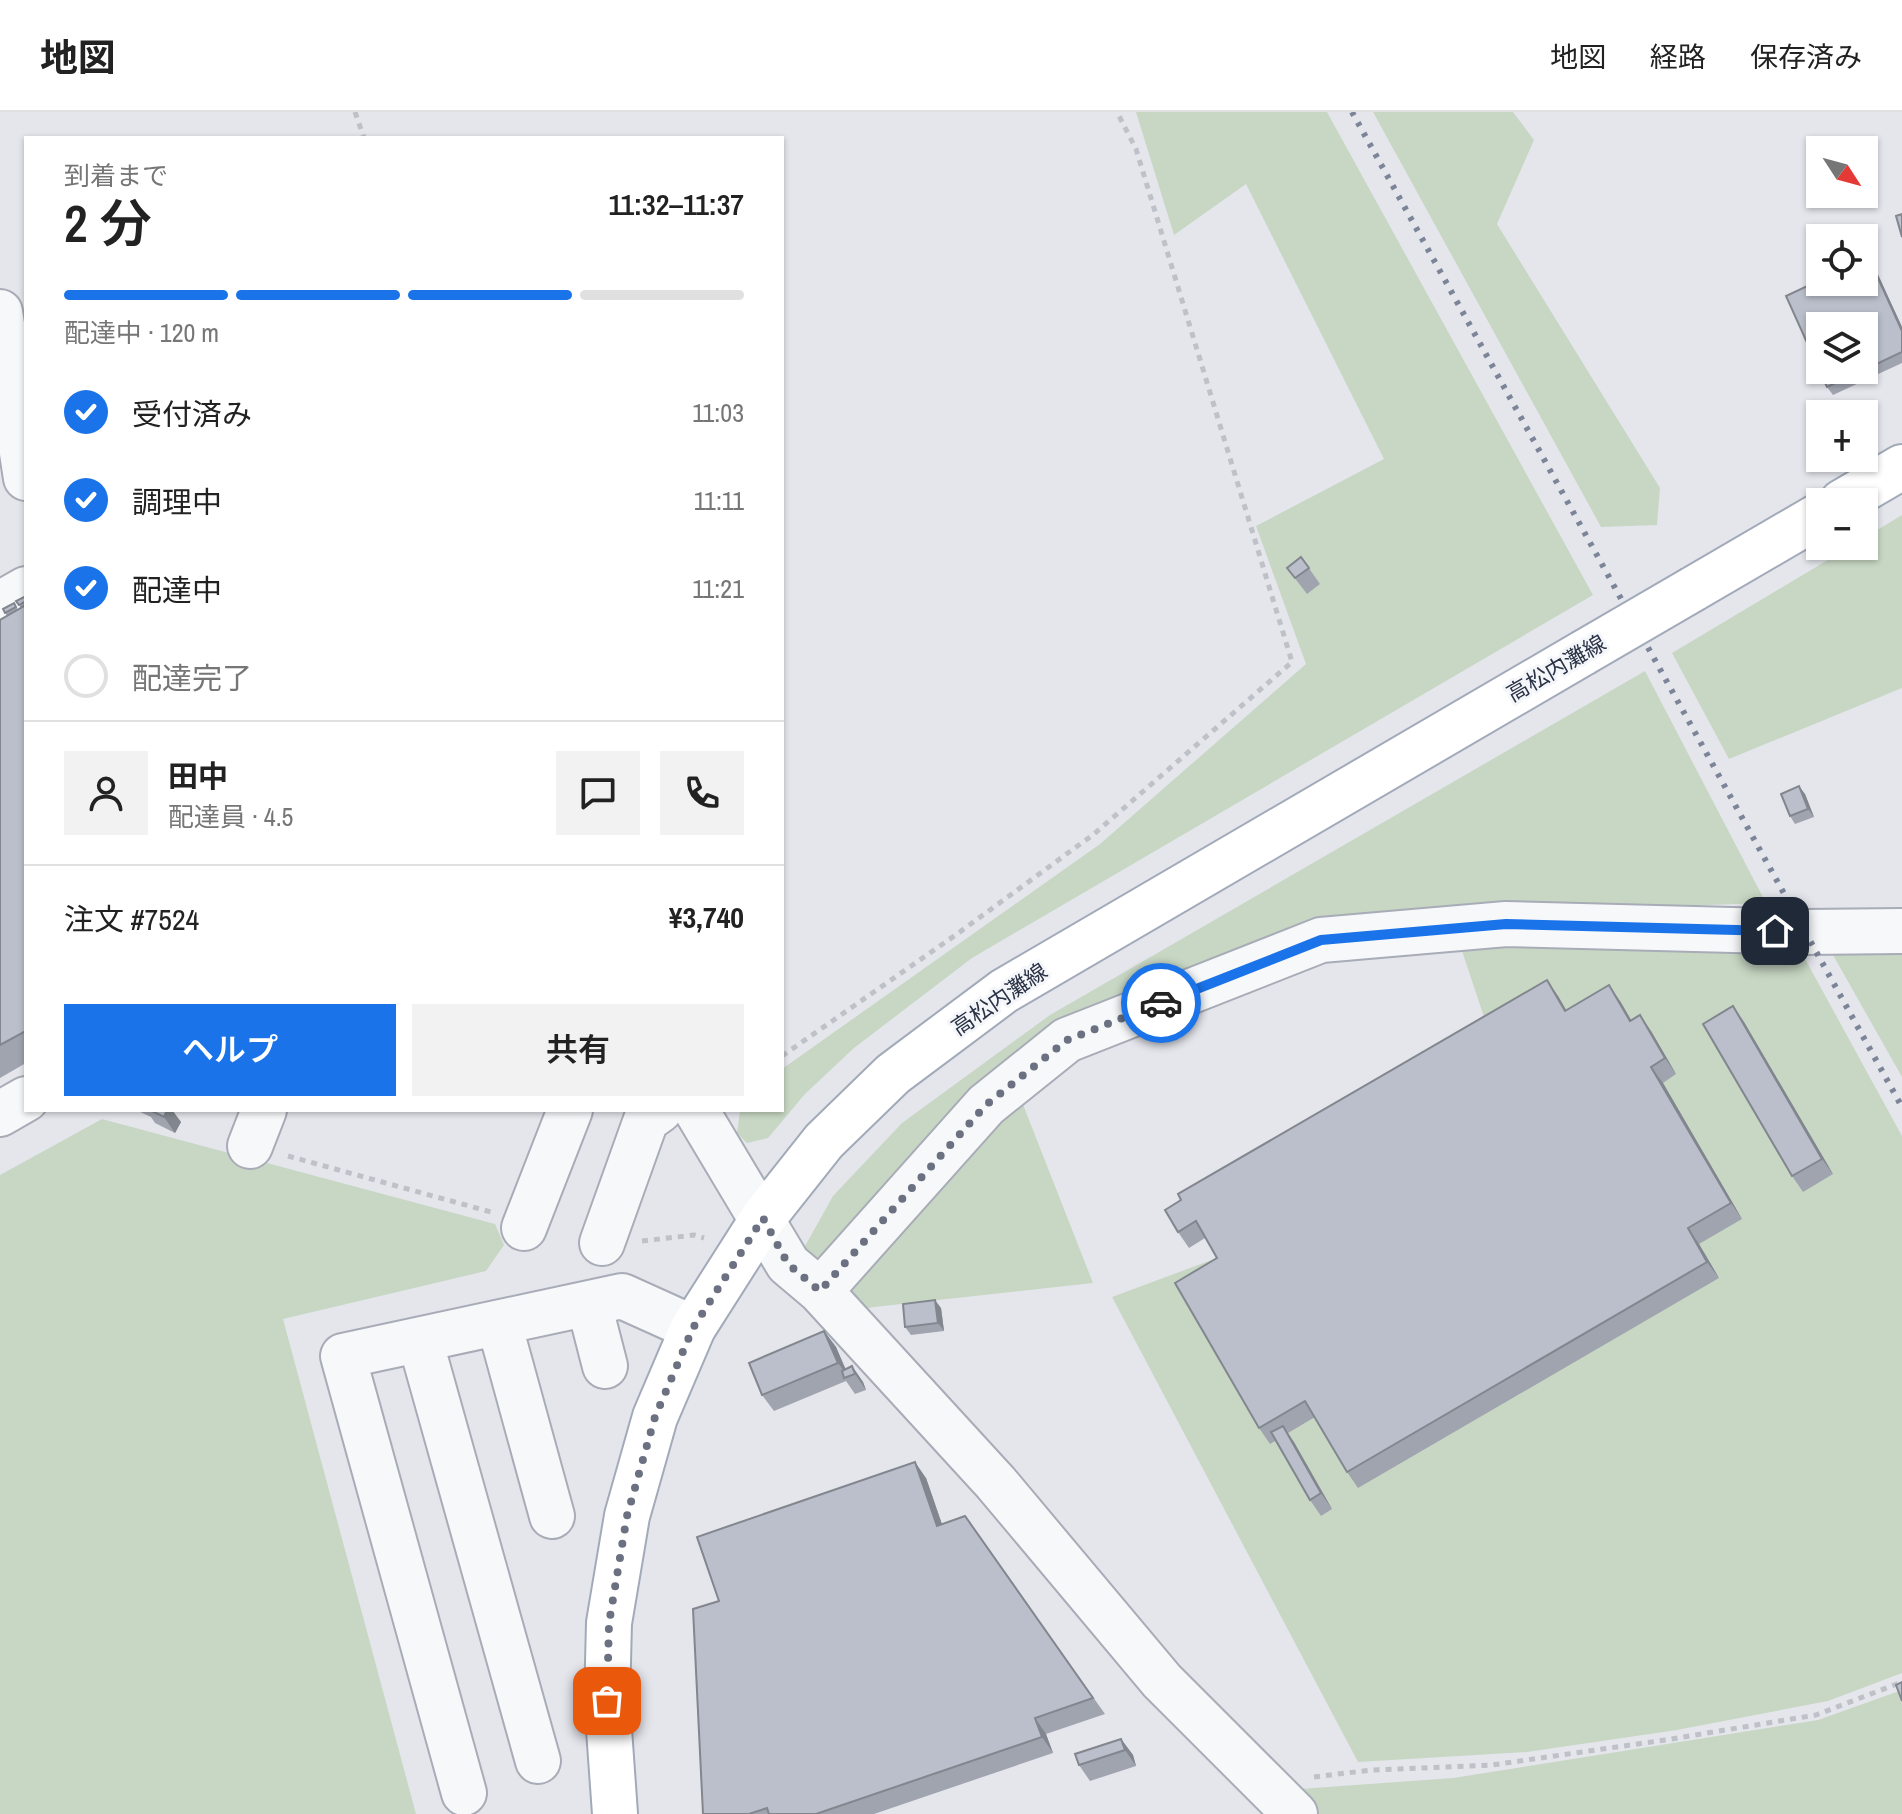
<!DOCTYPE html>
<html lang="ja">
<meta charset="utf-8">
<style>
:root{--surface:#fff;--page:#f2f2f2;--text:#222;--muted:#767676;--line:#e0e0e0;--accent:#1a73e8}
body{margin:0;font-family:"Archivo Narrow","Noto Sans JP",sans-serif;background:var(--page);color:var(--text);height:100vh;display:flex;flex-direction:column;font-size:30px;white-space:nowrap}
*{box-sizing:border-box;margin:0}
p{font-size:26px;color:var(--muted)}
.icon{flex:none;width:44px;height:44px;fill:none;stroke:currentColor;stroke-width:2;stroke-linecap:round;stroke-linejoin:round}
.map{position:relative;flex:1;overflow:hidden}
.side{position:absolute;left:24px;top:24px;width:760px;height:976px;display:flex;flex-direction:column;background:var(--surface);border-radius:0px;box-shadow:0 2px 6px #0004}
.side>*{flex:none}
.needle{width:52px;rotate:126deg}
.tools{position:absolute;left:1806px;top:24px;display:grid;gap:16px}
.tools a{display:grid;place-items:center;width:72px;height:72px;border-radius:0px;background:var(--surface);box-shadow:0 2px 6px #0004;font-size:40px}
.pin{position:absolute;display:grid;place-items:center;width:68px;height:68px;color:#fff;margin:-34px;border-radius:16px;box-shadow:0 4px 12px #0006}
.courier{position:absolute;display:grid;place-items:center;width:80px;height:80px;margin:-40px;border:6px solid #1a73e8;border-radius:50%;background:#fff;color:#222;box-shadow:0 2px 10px #0007}
.summary em{font-style:normal;font-weight:600}
.summary div{display:flex;flex-direction:column-reverse}
.summary{display:flex;align-items:center;justify-content:space-between;height:136px;padding:0 40px}
h1{font-size:52px;font-weight:600;line-height:60px}
.bar{display:grid;grid-template-columns:repeat(4,1fr);gap:12px 8px;align-content:center;height:96px;padding:0 40px}
.bar i{height:10px;border-radius:6px;background:var(--line)}
.bar .on{background:var(--accent)}
.bar p{grid-column:span 4}
.line{display:flex;align-items:center;gap:20px;padding:0 40px;border-top:2px solid var(--line)}
.line div{flex:1}
.round{display:grid;place-items:center;flex:none;width:84px;height:84px;border-radius:0px;background:var(--page)}
ol{padding:0 40px;list-style:none}
li{display:flex;align-items:center;gap:24px;height:88px}
li p{margin-inline-start:auto}
li .icon{padding:8px;border-radius:50%;background:var(--accent);color:#fff;stroke-width:4}
li:last-child{color:var(--muted)}
li i{width:44px;height:44px;border:4px solid var(--line);border-radius:50%}
.action{display:flex;gap:16px;margin-top:auto;padding:16px 40px}
.action a{flex:1;height:92px;border-radius:0px;background:var(--accent);color:#fff;font-size:32px;font-weight:600;line-height:92px;text-align:center}
.action a+a{background:var(--page);color:var(--text)}
header{display:flex;align-items:center;gap:48px;box-sizing:border-box;height:112px;padding:0 40px;background:var(--surface);border-bottom:2px solid var(--line)}
header strong{font-size:38px}
nav{display:flex;gap:44px;margin-inline-start:auto;font-size:28px}
.map>svg:first-child{display:block}
</style>
<header>
<strong>地図</strong>
<nav><a>地図</a><a>経路</a><a>保存済み</a></nav>
</header>
<div class="map">
<svg width="1902" height="1702" viewBox="0 0 1902 1702">
<rect width="100%" height="100%" fill="#e4e6ec"/>
<!-- green -->
<path fill="#c8d7c4" d="M1136,0H1327L1593,483L972,846L854,936L805,982L768,1026L747,1031L737,1021L740,999L782,998V957L1100,732L1306,552L1256,414L1384,347L1246,72L1174,123Z
M1373,0H1513L1534,28L1497,112L1660,376L1657,413L1601,415Z
M1902,403V576L1729,647L1672,541L1851,434H1864V426Z
M1645,559L1766,791L1364,805L1096,905L814,1155L800,1143L833,1084L902,1011L1050,903Z
M1458,827L1798,834L1902,1024V1561L1828,1589L1677,1618L1527,1640L1358,1650L1112,1185L1526,1031Z
M1902,832V965L1829,836Z
M1022,990L1093,1171L874,1195L849,1200L844,1175L908,1091Z
M102,1007L495,1112L504,1133L486,1159L283,1207L416,1702H0V1063Z
M1902,1578V1702H1313L1300,1677L1453,1666L1818,1608Z"/>
<g fill="none" stroke-linecap="round" stroke-linejoin="round">
<defs>
<path id="minor" d="M0,200L26,366
M0,492L26,477
M696,998L788,1152L820,1179L996,1371L1162,1569L1295,1702
M0,1002L26,987
M250,1034L264,998
M524,1116L570,998
M602,1131L646,1008L660,998
M820,1179L986,993L1067,928L1321,828L1506,812L1805,820L1902,819
M589,1192L605,1254
M499,1211L552,1404
M420,1228L538,1649
M464,1681L343,1244L622,1184L693,1216"/>
<path id="major" d="M1842,390L1902,355
M1693,477L1820,403
M615,1702L607,1589L609,1511L627,1404L655,1305L693,1216L763,1106L824,1029L893,962L1004,879L1583,541"/>
</defs>
<!-- minor casing -->
<use href="#minor" stroke="#a8acb7" stroke-width="48"/>
<!-- major casing -->
<use href="#major" stroke="#a2aab9" stroke-width="48"/>
<!-- path -->
<path stroke="#bec1c8" stroke-width="5" stroke-dasharray="6 6" stroke-linecap="butt" d="M355,0L364,26
M782,944L957,822L1094,722L1292,550L1136,37L1117,0
M288,1044L491,1100
M642,1129L694,1123L704,1126
M1314,1665L1371,1658L1492,1653L1665,1628L1816,1603L1902,1570"/>
<!-- minor -->
<use href="#minor" stroke="#f7f8fa" stroke-width="44"/>
<!-- major -->
<use href="#major" stroke="#fff" stroke-width="44"/>
<!-- rail -->
<path stroke="#7c8497" stroke-width="6" stroke-dasharray="4 8" stroke-linecap="butt" d="M1352,0L1902,995"/>
<defs>
<path id="major-bridge" d="M1583,541L1693,477"/>
</defs>
<!-- major-bridge casing -->
<use href="#major-bridge" stroke="#a2aab9" stroke-width="48" stroke-linecap="butt"/>
<!-- major-bridge -->
<use href="#major-bridge" stroke="#fff" stroke-width="44"/>
</g>
<!-- wall -->
<path fill="#a0a4af" d="M1869,146L1874,154L1902,215V251L1833,283L1827,275Z
M1301,445L1320,472L1307,482L1287,456Z
M26,484V951L0,966V508L7,504L3,497L14,491L18,498L21,496L16,489Z
M1805,682L1814,705L1795,712L1790,704Z
M1558,884L1566,898L1620,889L1631,908L1651,919L1676,962L1663,971L1742,1107L1699,1132L1719,1166L1358,1376L1347,1360L1315,1305L1288,1321L1332,1397L1321,1404L1310,1388L1275,1329L1270,1332L1259,1316L1217,1146L1205,1126L1189,1136L1178,1120Z
M1733,894L1744,910L1833,1062L1803,1080L1792,1064Z
M136,998H172L181,1010L175,1021L155,1011L151,1005Z
M941,1196L944,1219L911,1223L905,1215Z
M824,1219L836,1235L845,1257L852,1254L863,1270L866,1278L855,1282L846,1269L774,1299L762,1283Z
M926,1366L942,1412L965,1404L1105,1602L1046,1622L1053,1641L874,1702H703L719,1489Z
M1121,1627L1133,1643L1136,1654L1090,1669L1079,1653Z"/>
<!-- shaded-wall -->
<path fill="#82868e" d="M1869,146L1874,154L1902,215V219Z
M1799,674L1805,682L1814,705L1808,697Z
M1547,868L1558,884L1576,915L1565,899Z
M1609,873L1620,889L1641,925L1630,909Z
M1733,894L1744,910L1833,1062L1822,1047Z
M1640,903L1651,919L1676,962L1665,946Z
M1651,955L1663,971L1742,1107L1731,1091Z
M167,998H172L181,1010L175,1021L164,1005Z
M1688,1116L1699,1132L1719,1166L1707,1150Z
M935,1188L941,1196L944,1219L938,1211Z
M824,1219L836,1235L850,1267L838,1251Z
M852,1254L863,1270L866,1278L855,1262Z
M1283,1314L1294,1330L1332,1397L1321,1381Z
M915,1350L926,1366L948,1430L937,1414Z
M1035,1606L1046,1622L1053,1641L1042,1625Z
M1121,1627L1133,1643L1136,1654L1125,1638Z"/>
<!-- building -->
<path fill="#babfcb" stroke="#82868e" stroke-width="2" d="M1902,102V125L1896,104Z
M1869,146L1902,219V240L1864,258V214H1820V258H1863L1827,275L1786,184L1820,168V170H1864V148Z
M1301,445L1309,456L1295,466L1287,456Z
M26,484V489L19,493L16,489Z
M14,491L16,495L5,501L3,497Z
M26,493V919L0,933V508Z
M1799,674L1808,697L1790,704L1781,682Z
M1547,868L1565,899L1609,873L1630,909L1640,903L1665,946L1651,955L1731,1091L1688,1116L1707,1150L1347,1360L1305,1289L1259,1316L1175,1171L1217,1146L1196,1109L1178,1120L1165,1098L1181,1088L1178,1082Z
M1733,894L1822,1047L1792,1064L1703,912Z
M150,998H167L164,1005Z
M935,1188L938,1211L905,1215L903,1192Z
M824,1219L838,1251L762,1283L749,1251Z
M852,1254L855,1262L844,1266L842,1259Z
M1283,1314L1321,1381L1310,1388L1271,1320Z
M915,1350L937,1414L965,1404L1093,1586L1035,1606L1042,1625L816,1702H769L767,1696L749,1702H703L693,1497L719,1489L697,1425Z
M1902,1570V1589L1896,1573Z
M1121,1627L1125,1638L1079,1653L1075,1642Z"/>
<g fill="none" stroke-linecap="round" stroke-linejoin="round">
<!-- done -->
<path stroke="#6b7180" stroke-width="8" stroke-dasharray="0 14.4" d="M607,1589L609,1511L627,1404L655,1305L693,1216L763,1106L788,1152L820,1179L986,993L1067,928L1161,891"/>
<!-- route -->
<path stroke="#1a73e8" stroke-width="10" d="M1161,891L1321,828L1506,812L1775,819"/>
</g>
<g text-anchor="middle" dominant-baseline="central" stroke-width="6" stroke-linejoin="round" paint-order="stroke">
<!-- street labels -->
<g font-size="22" fill="#2a3246" stroke="#f4f6f9">
<text transform="translate(1556 556) rotate(-30)">高松内灘線</text>
<text transform="translate(999 887) rotate(-34)">高松内灘線</text>
</g>
</g>
</svg>
<div class="tools">
<a><svg class="needle" viewBox="-14 -14 28 28"><path d="M0-13l5 13h-10z" fill="#e53935"/><path d="M0 13l5-13h-10z" fill="#767676"/></svg></a>
<a><svg class="icon" aria-label="locate" viewBox="0 0 24 24"><circle cx="12" cy="12" r="6"/><path d="M12 2v4M12 18v4M2 12h4M18 12h4"/></svg></a>
<a><svg class="icon" aria-label="layers" viewBox="0 0 24 24"><path d="M12 4l9 5-9 5-9-5zM3 14l9 5 9-5"/></svg></a>
<a>+</a>
<a>−</a>
</div>
<div class="pin" style="left:607px;top:1589px;background:#ea580c"><svg class="icon" aria-label="bag" viewBox="0 0 24 24"><path d="M5 8h14l-1 12H6zM9 8a3 3 0 0 1 6 0"/></svg></div>
<div class="pin" style="left:1775px;top:819px;background:#1f2937"><svg class="icon" aria-label="home" viewBox="0 0 24 24"><path d="M3 11l9-7 9 7M6 9v11h12V9"/></svg></div>
<div class="courier" style="left:1161px;top:891px"><svg class="icon" aria-label="car" viewBox="0 0 24 24"><path d="M5 17H2v-5l4-1 3-4h7l3 4 3 1v5h-3M9 17h6M6 11h13"/><circle cx="7" cy="17" r="2"/><circle cx="17" cy="17" r="2"/></svg></div>
<section class="side">
<div class="summary"><div><h1>2 分</h1><p>到着まで</p></div><em>11:32–11:37</em></div>
<div class="bar"><i class="on"></i><i class="on"></i><i class="on"></i><i></i><p>配達中 · 120 m</p></div>
<ol>
<li><svg class="icon" aria-label="check" viewBox="0 0 24 24"><path d="M5 12l5 5 9-10"/></svg>受付済み<p>11:03</p></li>
<li><svg class="icon" aria-label="check" viewBox="0 0 24 24"><path d="M5 12l5 5 9-10"/></svg>調理中<p>11:11</p></li>
<li><svg class="icon" aria-label="check" viewBox="0 0 24 24"><path d="M5 12l5 5 9-10"/></svg>配達中<p>11:21</p></li>
<li><i></i>配達完了</li>
</ol>
<div class="line" style="height:144px"><a class="round"><svg class="icon" aria-label="person" viewBox="0 0 24 24"><circle cx="12" cy="8" r="4"/><path d="M4 21q1-7 8-7t8 7"/></svg></a><div><b>田中</b><p>配達員 · 4.5</p></div><a class="round"><svg class="icon" aria-label="chat" viewBox="0 0 24 24"><path d="M4 5h16v11H9l-5 4z"/></svg></a><a class="round"><svg class="icon" aria-label="phone" viewBox="0 0 24 24"><path d="M5 4h4l2 5-3 2q2 4 5 5l2-3 5 2v4C11 20 4 13 5 4z"/></svg></a></div>
<div class="line" style="height:104px"><div>注文 #7524</div><b>¥3,740</b></div>
<div class="action"><a>ヘルプ</a><a>共有</a></div>
</section>
</div>
